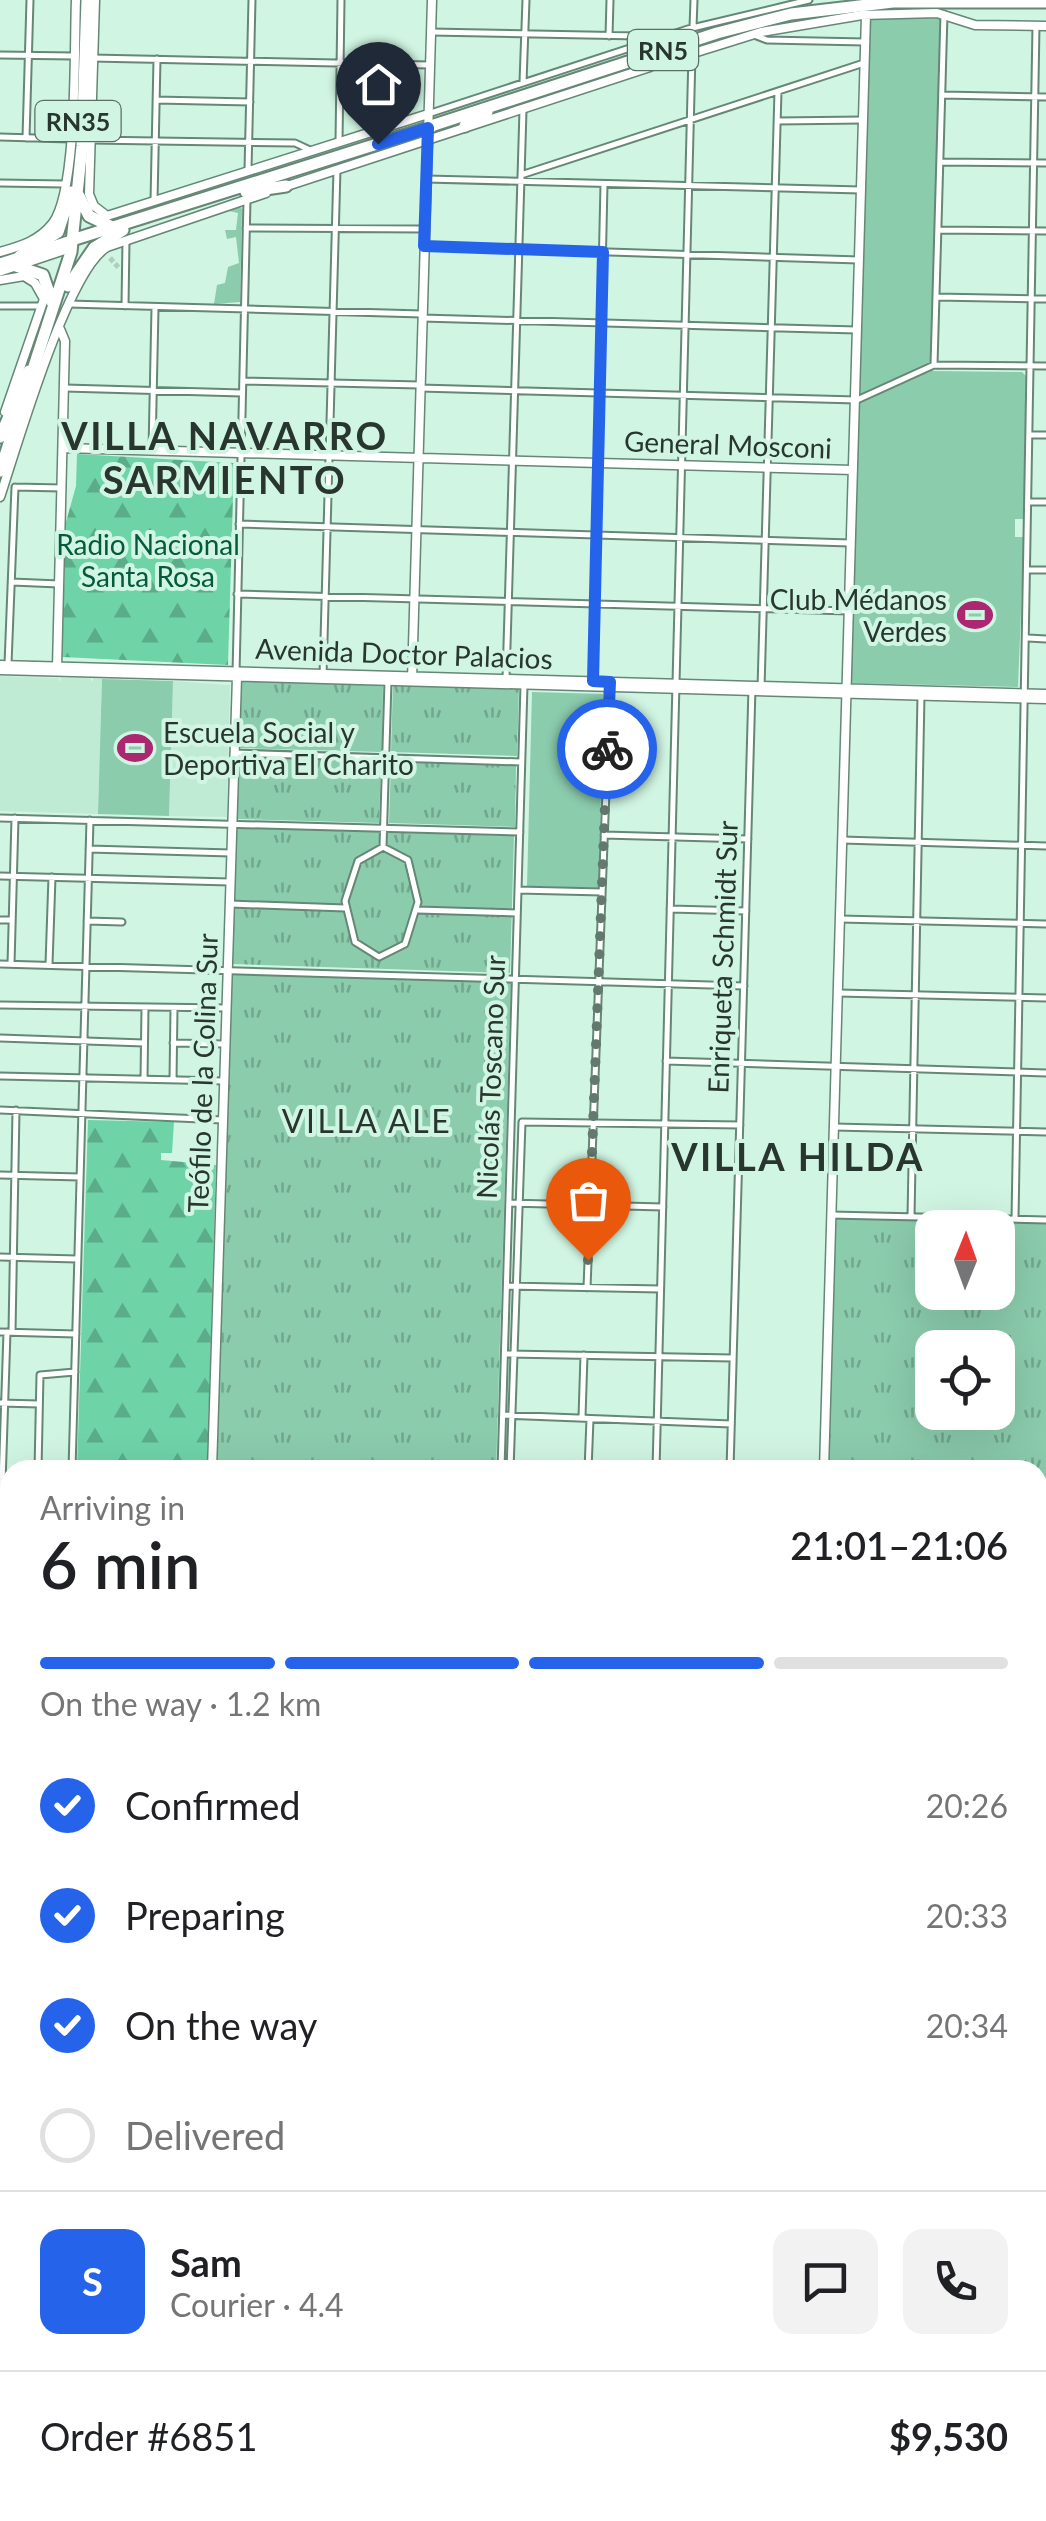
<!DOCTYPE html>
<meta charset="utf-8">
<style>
:root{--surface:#fff;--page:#f2f2f2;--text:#202124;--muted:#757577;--line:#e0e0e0;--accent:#2563eb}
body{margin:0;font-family:Lato,sans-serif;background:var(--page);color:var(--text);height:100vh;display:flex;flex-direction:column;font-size:38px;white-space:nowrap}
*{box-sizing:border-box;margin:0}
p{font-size:32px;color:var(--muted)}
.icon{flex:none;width:55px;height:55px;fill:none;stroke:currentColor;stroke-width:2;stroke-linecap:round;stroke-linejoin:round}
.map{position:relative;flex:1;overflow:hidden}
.drawer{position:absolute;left:0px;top:1460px;width:1048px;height:1062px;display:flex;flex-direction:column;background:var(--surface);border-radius:30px 30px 0 0;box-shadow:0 10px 40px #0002}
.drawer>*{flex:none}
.needle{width:65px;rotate:1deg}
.buttons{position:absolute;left:915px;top:1210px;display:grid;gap:20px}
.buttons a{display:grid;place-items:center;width:100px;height:100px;border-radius:20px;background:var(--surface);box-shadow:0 10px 40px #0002;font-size:50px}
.pin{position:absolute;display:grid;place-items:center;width:85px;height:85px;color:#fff;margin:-102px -42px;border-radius:50% 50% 50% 0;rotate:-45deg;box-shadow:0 0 10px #0007}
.pin .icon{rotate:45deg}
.courier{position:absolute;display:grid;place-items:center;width:100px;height:100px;margin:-50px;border:8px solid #2563eb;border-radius:50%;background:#fff;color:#222;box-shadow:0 2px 12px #0007}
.overview em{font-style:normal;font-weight:600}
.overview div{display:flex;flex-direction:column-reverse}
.overview{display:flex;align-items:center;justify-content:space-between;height:170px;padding:0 40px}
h1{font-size:65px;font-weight:600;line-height:75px}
.bar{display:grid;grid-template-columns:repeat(4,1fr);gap:15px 10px;align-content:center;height:120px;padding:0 40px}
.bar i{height:12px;border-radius:8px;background:var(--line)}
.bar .on{background:var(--accent)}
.bar p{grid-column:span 4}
.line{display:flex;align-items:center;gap:25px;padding:0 40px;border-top:2px solid var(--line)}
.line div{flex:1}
.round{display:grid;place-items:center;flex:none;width:105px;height:105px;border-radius:20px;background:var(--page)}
ol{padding:0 40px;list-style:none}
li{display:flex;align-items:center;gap:30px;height:110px}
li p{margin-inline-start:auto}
li .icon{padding:10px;border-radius:50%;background:var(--accent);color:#fff;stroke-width:4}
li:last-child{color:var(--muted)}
li i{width:55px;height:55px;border:5px solid var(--line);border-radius:50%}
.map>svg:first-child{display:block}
</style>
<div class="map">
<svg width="1046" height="2521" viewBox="0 0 1046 2521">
<defs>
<pattern id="grass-tufts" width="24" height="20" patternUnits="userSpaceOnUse" patternTransform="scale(2.5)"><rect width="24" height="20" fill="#8bccad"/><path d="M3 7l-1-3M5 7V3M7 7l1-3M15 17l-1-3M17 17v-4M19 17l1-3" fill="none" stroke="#72a68d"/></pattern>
<pattern id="forest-firs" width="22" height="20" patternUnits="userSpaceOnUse" patternTransform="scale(2.5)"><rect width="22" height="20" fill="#6fd3a8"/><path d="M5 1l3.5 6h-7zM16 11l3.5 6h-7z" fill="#5bac89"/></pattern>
</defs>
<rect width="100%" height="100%" fill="#d0f5e2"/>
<!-- built -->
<path fill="#bfebd5" d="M0,676L58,678L60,682L61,678H90L92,683L93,678L102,679L98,814L0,811Z
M173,681L230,685L227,817L169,816Z"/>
<!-- grass -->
<path fill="url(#grass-tufts)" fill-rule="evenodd" d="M240,680L383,684L382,752L238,748Z
M393,684L519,688L517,756L391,752Z
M239,757L381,761L379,823L237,819Z
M391,762L516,766L515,827L389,823Z
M236,828L514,836L510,973L232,964Z
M231,974L511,982L496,1470H216Z
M833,1218L1046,1222V1579H1038V1470H827ZM932,1228H998V1292H932ZM932,1348H998V1412H932Z
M0,2435L10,2436V2512L110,2513V2521H0Z
M325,2513H481L480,2521H324Z"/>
<!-- forest -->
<path fill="url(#forest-firs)" d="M77,454L234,463L228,665L62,657L66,522L76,486Z
M88,1120L174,1122L172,1153H161V1160L216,1165L207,1470H77Z"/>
<!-- green -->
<path fill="#8bccad" d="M941,17L933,371L1022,372L1026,376L1024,519H1015V537H1024L1018,687L850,683L869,19Z
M240,207L242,209L240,302L214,304L217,285L225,283L228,267L239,263L236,237L227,239L225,230H236L238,213L229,211Z
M102,679L173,681L169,816L98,814Z
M532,692L603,694L599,888L527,886Z"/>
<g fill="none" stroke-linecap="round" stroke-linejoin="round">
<!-- street-tunnel -->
<path stroke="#aecfbe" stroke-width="5" stroke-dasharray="5 2.5" stroke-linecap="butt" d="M110,258L119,268"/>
<defs>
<path id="street" d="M693,27L694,0
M431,32L639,36L651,42
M754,35L767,40L865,42
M609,36L610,0
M0,55L74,56
M92,58L429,65
M523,82L526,0
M942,95L1046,97
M156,100L250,102
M428,114L688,29L809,0
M777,121L863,120
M0,137L70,139
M26,138L30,0
M90,140L295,143L310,150
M339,142L341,0
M940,162L1046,163
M248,170L252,0
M521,175L864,63
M426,179L861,190
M0,183L64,184
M154,201L157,59
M246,228L425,229
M938,230L1046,231
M424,246L859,260
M936,297L1046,299
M69,304L422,314
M0,306H42
M125,306L126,240
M422,318L857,330
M934,365L944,14
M243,381L420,385
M65,388L242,393
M420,388L857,400L934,365L1046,366
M1031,435H1046
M152,450L155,308
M15,487L62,488
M1030,502H1046
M239,524L850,543
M1029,570H1046
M12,582L59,584
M237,594L849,611
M1028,638L1046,639
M8,664L15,487
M236,674L247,200
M323,676L337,169
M506,679L523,110
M593,680L604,184
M761,688L778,91
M234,753L521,762
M0,818L520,832
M604,835L748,839
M842,840L1046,846
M383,847L408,860L418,902L405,944L379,957L355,942L345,901L358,861Z
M383,847L388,681
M89,849L231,853
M0,876L230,882
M518,890L602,892
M230,904L345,908
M670,909L746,911
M418,910L517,913
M840,919L1046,924
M0,920H12
M87,921L122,922
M0,964L744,986
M11,964L15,818
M49,964L52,877
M838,993L1046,998
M0,1005L226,1008
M0,1038L144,1043
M173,1043L225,1044
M666,1061L1046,1073
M0,1076L224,1081
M144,1079L145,1007
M173,1080L174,1008
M0,1110L223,1120
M834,1127L1046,1132
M0,1175L80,1177
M509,1203L663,1207
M831,1215L1046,1220
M911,1217L921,695
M1015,1219L1036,26
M0,1257L77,1259
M507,1286L660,1289
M587,1288L610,686
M0,1332L76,1334
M12,1332L16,1110
M505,1354L733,1358
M0,1403L39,1404
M503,1415L731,1424
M582,1417L584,1355
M38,1470L40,1375L75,1372
M72,1470L90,820
M501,1470L524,685
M510,1470L522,1122L740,1125
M588,1470L590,1419
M656,1470L692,54
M730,1470L752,688
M0,1544L7,1332
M1038,1583H1046
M0,1620H10
M0,1692L10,1693
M0,1766H10
M0,1889H10
M0,1930H10
M0,1971L10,1972
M0,2013L10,2014
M0,2054H10
M0,2095H10
M0,2184H10
M0,2222L10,2223
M0,2261L10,2262
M0,2301H10
M0,2340H10
M0,2380H10
M113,2521L114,2512
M199,2521L200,2512
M320,2521L321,2512
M567,2521V2512
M767,2521V2512"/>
<path id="secondary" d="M95,0L89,194L94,206L107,216L428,114
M668,61L761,32L862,15L937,13L975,25L1046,26
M284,187L650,67
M0,252C21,246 39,241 53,223C78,188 74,47 76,0
M0,280L24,276L35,283L44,299L5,412
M63,448L853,470
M0,497C17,446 67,271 107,247L266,193
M0,665L1046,694
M57,668L65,341L60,329
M0,670L1046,699
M412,680L432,0
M212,1470L237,677
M824,1470L866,15
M0,1546H10
M0,1847H10
M0,2136H10
M0,2145H10
M0,2431L10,2432
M189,2521L190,2512
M486,2521V2512
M647,2521V2512"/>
<path id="primary" d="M0,263L68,241
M0,271L66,249"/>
<path id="highway" d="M639,64L670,60
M465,126L487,112
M428,127L717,33L791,14L893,2H1046
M246,192L286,186
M79,196L89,216L110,226
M72,240L431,127
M20,256L58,232L71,192
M16,266L43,275L52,302
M68,286L94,248L123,230
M0,437L29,371
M0,471L71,252L82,146L87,0"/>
</defs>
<!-- street casing -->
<use href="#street" stroke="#658776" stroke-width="9"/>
<!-- secondary casing -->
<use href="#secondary" stroke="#658776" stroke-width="11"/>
<!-- primary casing -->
<use href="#primary" stroke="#658776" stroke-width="12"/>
<!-- highway casing -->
<use href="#highway" stroke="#658776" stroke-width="15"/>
<!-- street -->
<use href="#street" stroke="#fff" stroke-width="5"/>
<!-- secondary -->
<use href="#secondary" stroke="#fff" stroke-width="8"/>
<!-- primary -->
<use href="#primary" stroke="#fff" stroke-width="9"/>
<!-- highway -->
<use href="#highway" stroke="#fff" stroke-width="11"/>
</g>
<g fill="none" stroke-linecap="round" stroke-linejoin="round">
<!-- done -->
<path stroke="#63796e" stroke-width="10" stroke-dasharray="0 18" d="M588,1260L607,749"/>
<!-- route -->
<path stroke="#2563eb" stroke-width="12" d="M378,144L428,128L424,246L603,252L593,681L610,682L607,749"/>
</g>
<!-- icons -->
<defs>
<symbol id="stadium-bare" viewBox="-9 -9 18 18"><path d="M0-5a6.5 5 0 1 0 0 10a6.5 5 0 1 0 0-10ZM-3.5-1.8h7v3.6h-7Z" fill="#ab2771" stroke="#d0f5e2" stroke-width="2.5" paint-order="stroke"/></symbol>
</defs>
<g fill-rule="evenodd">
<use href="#stadium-bare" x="950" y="590" width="50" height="50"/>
<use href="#stadium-bare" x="110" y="723" width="50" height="50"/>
</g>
<g text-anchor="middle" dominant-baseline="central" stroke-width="8" stroke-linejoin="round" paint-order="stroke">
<!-- shield labels -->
<g fill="#d0f5e2" stroke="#5a6f65" stroke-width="2.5">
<rect x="628" y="30" width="70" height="40" rx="8"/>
<rect x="35.5" y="101" width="85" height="40" rx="8"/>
</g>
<g font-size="25" font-weight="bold" fill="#28362f">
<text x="663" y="50">RN5</text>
<text x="78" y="121">RN35</text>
</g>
<!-- street labels -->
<g font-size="28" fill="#28362f" stroke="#d0f5e2">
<text transform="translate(728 444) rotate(2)">General Mosconi</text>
<text transform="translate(404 653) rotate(2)">Avenida Doctor Palacios</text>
<text transform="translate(722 957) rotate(-88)">Enriqueta Schmidt Sur</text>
<text transform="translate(202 1073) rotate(-88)">Teófilo de la Colina Sur</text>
<text transform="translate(490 1077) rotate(-88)">Nicolás Toscano Sur</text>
</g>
<!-- park labels -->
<g font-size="28" fill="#055a3e" stroke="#d0f5e2">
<text x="148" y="544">Radio Nacional<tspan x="148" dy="32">Santa Rosa</tspan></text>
</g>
<!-- poi labels -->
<g font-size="28" fill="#28362f" stroke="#d0f5e2" text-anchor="end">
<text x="947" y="599">Club Médanos<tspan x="947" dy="32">Verdes</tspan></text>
<text x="163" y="732" text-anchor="start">Escuela Social y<tspan x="163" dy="32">Deportiva El Charito</tspan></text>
</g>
<!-- quarter labels -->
<g font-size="32" letter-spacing="2.5" fill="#28362f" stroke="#d0f5e2">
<text x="367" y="1120">VILLA ALE</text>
</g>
<!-- district labels -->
<g font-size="38" font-weight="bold" letter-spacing="2.5" fill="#28362f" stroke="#d0f5e2">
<text x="225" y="435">VILLA NAVARRO<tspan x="225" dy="44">SARMIENTO</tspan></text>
<text x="798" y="1156">VILLA HILDA</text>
</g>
</g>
</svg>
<div class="buttons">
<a><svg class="needle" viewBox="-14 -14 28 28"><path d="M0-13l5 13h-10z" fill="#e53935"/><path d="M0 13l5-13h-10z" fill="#757577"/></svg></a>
<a><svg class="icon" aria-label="locate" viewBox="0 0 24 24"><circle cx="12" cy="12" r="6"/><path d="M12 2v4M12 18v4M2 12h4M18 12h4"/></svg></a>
</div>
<div class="pin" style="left:588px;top:1260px;background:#ea580c"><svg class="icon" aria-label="bag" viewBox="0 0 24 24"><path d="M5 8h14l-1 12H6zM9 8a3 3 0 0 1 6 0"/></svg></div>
<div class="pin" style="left:378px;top:144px;background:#1f2937"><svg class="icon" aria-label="home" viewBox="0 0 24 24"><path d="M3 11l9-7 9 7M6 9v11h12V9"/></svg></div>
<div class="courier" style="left:607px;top:749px"><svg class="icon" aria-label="bike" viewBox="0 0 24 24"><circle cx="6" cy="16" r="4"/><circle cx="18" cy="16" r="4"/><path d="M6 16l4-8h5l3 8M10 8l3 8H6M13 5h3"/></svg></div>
<section class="drawer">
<div class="overview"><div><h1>6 min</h1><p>Arriving in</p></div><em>21:01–21:06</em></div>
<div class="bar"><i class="on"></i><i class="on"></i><i class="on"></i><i></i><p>On the way · 1.2 km</p></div>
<ol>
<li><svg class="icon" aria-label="check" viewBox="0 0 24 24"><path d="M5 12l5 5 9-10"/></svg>Confirmed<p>20:26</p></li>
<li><svg class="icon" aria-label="check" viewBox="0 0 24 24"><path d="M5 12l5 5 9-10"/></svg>Preparing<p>20:33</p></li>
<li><svg class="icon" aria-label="check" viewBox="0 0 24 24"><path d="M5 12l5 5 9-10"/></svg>On the way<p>20:34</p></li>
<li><i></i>Delivered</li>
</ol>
<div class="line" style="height:180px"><b class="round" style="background:var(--accent);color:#fff">S</b><div><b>Sam</b><p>Courier · 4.4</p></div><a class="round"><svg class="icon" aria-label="chat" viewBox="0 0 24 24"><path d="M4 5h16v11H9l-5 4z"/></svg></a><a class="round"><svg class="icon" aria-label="phone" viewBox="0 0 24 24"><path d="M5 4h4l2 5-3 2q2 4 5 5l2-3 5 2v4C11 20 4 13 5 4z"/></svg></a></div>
<div class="line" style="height:130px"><div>Order #6851</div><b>$9,530</b></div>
</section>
</div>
